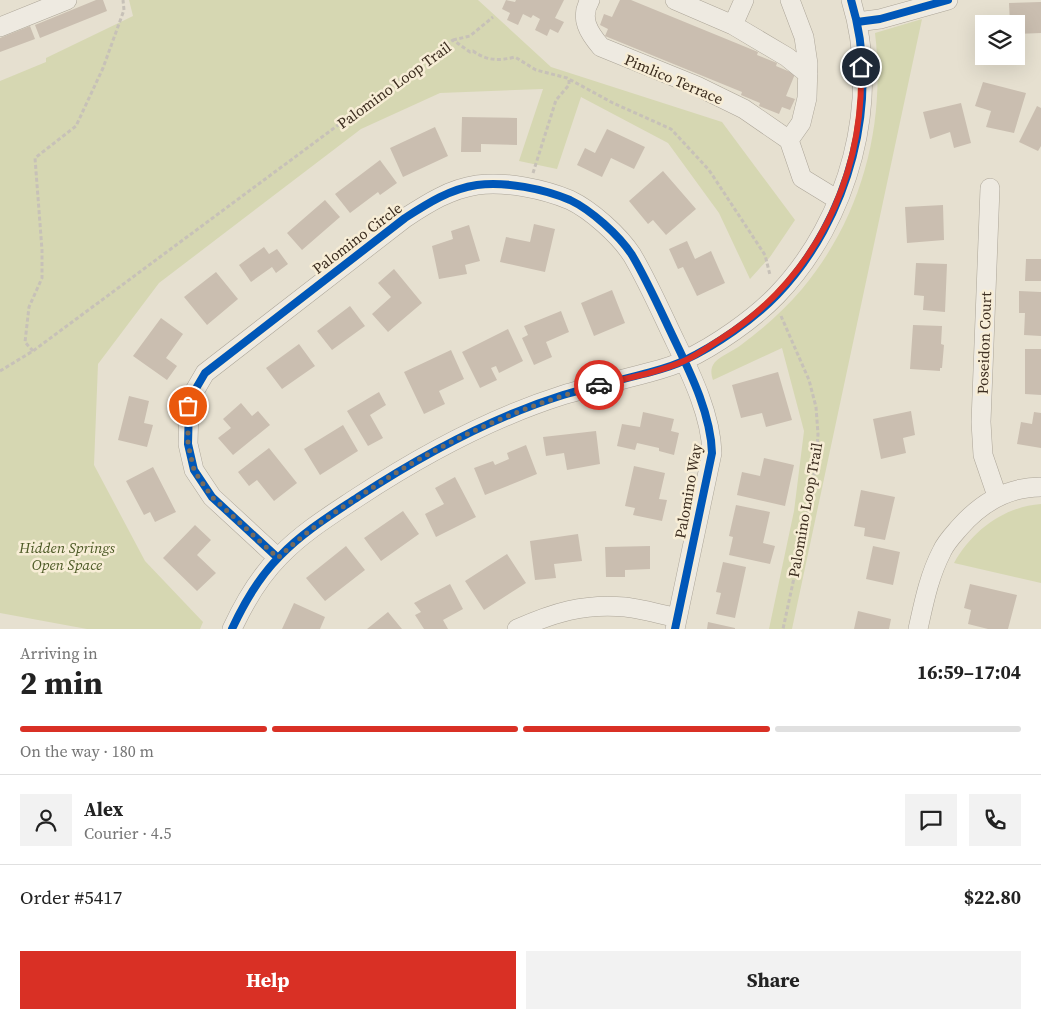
<!DOCTYPE html>
<meta charset="utf-8">
<style>
:root{--surface:#fff;--page:#f2f2f2;--text:#222;--muted:#767676;--line:#e0e0e0;--accent:#d93025}
body{margin:0;font-family:"Source Serif 4",serif;background:var(--page);color:var(--text);height:100vh;display:flex;flex-direction:column;font-size:19px;white-space:nowrap}
*{box-sizing:border-box;margin:0}
p{font-size:16px;color:var(--muted)}
.icon{flex:none;width:28px;height:28px;fill:none;stroke:currentColor;stroke-width:2;stroke-linecap:round;stroke-linejoin:round}
.map{position:relative;height:629px;overflow:hidden}
.details{display:flex;flex-direction:column;background:var(--surface);flex:1}
.details>*{flex:none}
.tools{position:absolute;left:975px;top:15px;display:grid;gap:10px}
.tools a{display:grid;place-items:center;width:50px;height:50px;border-radius:0px;background:var(--surface);box-shadow:0 5px 20px #0002;font-size:25px}
.pin{position:absolute;display:grid;place-items:center;width:42px;height:42px;color:#fff;margin:-21px;border:2px solid #fff;border-radius:50%;box-shadow:0 1px 5px #0007}
.courier{position:absolute;display:grid;place-items:center;width:50px;height:50px;margin:-25px;border:4px solid #d93025;border-radius:50%;background:#fff;color:#222;box-shadow:0 1px 6px #0007}
.overview em{font-style:normal;font-weight:700}
.overview div{display:flex;flex-direction:column-reverse}
.overview{display:flex;align-items:center;justify-content:space-between;height:85px;padding:0 20px}
h1{font-size:32px;font-weight:700;line-height:38px}
.bar{display:grid;grid-template-columns:repeat(4,1fr);gap:8px 5px;align-content:center;height:60px;padding:0 20px}
.bar i{height:6px;border-radius:4px;background:var(--line)}
.bar .on{background:var(--accent)}
.bar p{grid-column:span 4}
.line{display:flex;align-items:center;gap:12px;padding:0 20px;border-top:1px solid var(--line)}
.line div{flex:1}
.round{display:grid;place-items:center;flex:none;width:52px;height:52px;border-radius:0px;background:var(--page)}
.action{display:flex;gap:10px;margin-top:auto;padding:10px 20px}
.action a{flex:1;height:58px;border-radius:0px;background:var(--accent);color:#fff;font-size:20px;font-weight:700;line-height:58px;text-align:center}
.action a+a{background:var(--page);color:var(--text)}
.map>svg:first-child{display:block}
</style>
<div class="map">
<svg width="1041" height="629" viewBox="0 0 1041 629">
<rect width="100%" height="100%" fill="#e6e0d0"/>
<!-- green -->
<path fill="#d6d7b2" d="M129,0H478L551,67L722,122L795,220L770,257L750,279L719,213L668,143L581,97L557,169L519,161L543,89L440,93L361,129L159,283L98,364L94,465L145,561L203,622L200,629H87L0,613V81L46,62V58L133,16Z
M922,19L792,629H769L794,511L804,431L782,348L713,380C711,374 710,368 715,362C722,355 733,351 741,345C763,329 784,310 802,289C862,217 886,125 875,33Z
M1041,504V583L954,563C972,531 1003,507 1041,504Z"/>
<!-- building -->
<path fill="#cabeb0" d="M96,0H103L107,11L40,38L35,25Z
M506,0L515,2L516,0H564L555,18L564,22L558,33L550,29L547,36L535,30L540,19L533,15L531,18L523,14L518,25L507,20L510,13L502,9Z
M620,0H631L758,52L757,55L777,63L776,66L795,74L786,96L795,99L790,110L782,107L779,114L759,106L760,103L741,95L742,92L605,36L608,29L600,25L604,14L612,17Z
M1041,2V33L1016,34V24H1010L1009,3Z
M30,26L35,39L0,52V38Z
M983,82L1026,93L1014,133L986,127L991,111L975,106Z
M961,103L971,143L954,148L950,132L930,139L923,112Z
M1037,106L1041,108V146L1038,151L1019,142Z
M462,117L517,118V145L481,144V152H461Z
M435,127L448,156L403,177L390,148Z
M607,129L645,147L634,169L611,158L602,177L577,165L585,148L595,153Z
M380,160L397,183L380,195L378,192L350,213L335,194Z
M663,171L696,209L666,235L653,220L648,224L629,201Z
M325,200L340,217L302,250L287,233Z
M943,205L944,240L907,243L905,207Z
M534,224L555,229L545,272L500,262L506,237L530,242Z
M469,225L480,261L465,265L467,274L439,279L432,246L453,239L451,231Z
M687,241L695,259L711,251L725,283L697,296L683,267L678,269L669,249Z
M264,247L269,254L277,249L288,264L276,273L272,267L251,282L239,265Z
M1026,259H1041V281H1025Z
M916,263L947,264L945,312L923,310L924,296L914,295Z
M394,269L422,303L388,332L372,314L391,297L378,283Z
M216,272L238,299L207,325L184,297Z
M612,290L625,323L594,336L581,303Z
M1019,291L1041,292V336L1024,335L1025,313H1019Z
M350,306L365,326L332,350L317,331Z
M561,311L569,332L546,342L552,357L534,365L522,338L528,335L524,326Z
M161,318L183,334L166,358L177,366L167,380L133,356Z
M913,325L942,326L941,344L944,345L942,368H940V371L910,369Z
M508,329L523,361L499,373L496,366L491,368L497,380L480,388L462,352Z
M299,344L315,366L282,389L266,368Z
M1025,349H1041V395L1025,394Z
M451,350L464,379L439,391L445,404L424,414L404,372Z
M778,372L792,420L766,427L762,413L741,418L732,385Z
M379,392L386,405L370,415L383,438L368,446L347,411Z
M129,396L149,401L144,423L153,425L147,447L118,440Z
M241,403L252,416L258,411L270,425L233,455L218,438L231,428L223,419Z
M911,411L915,435L903,438L906,453L881,459L873,419Z
M643,412L674,419L671,431L679,433L674,455L659,451V448L637,443L635,450L617,446L622,424L640,427Z
M1034,412L1041,413V448L1017,444L1021,422L1032,424Z
M343,425L358,451L320,475L304,449Z
M596,431L600,464L567,470L564,453L546,456L543,437Z
M526,445L537,474L485,495L474,468L493,461L495,465L509,459L507,453Z
M269,448L297,483L274,501L257,480L249,486L238,472Z
M764,458L794,465L785,506L737,495L742,472L760,476Z
M634,466L665,473L659,499L667,500L662,521L633,515L635,508L625,506Z
M153,467L176,512L155,522L150,512L144,515L126,481Z
M455,477L476,517L436,537L425,514L444,504L435,488Z
M861,490L895,497L885,540L864,536L865,528L854,526Z
M736,505L770,512L763,543L775,546L770,564L729,555L733,537L729,536Z
M403,511L419,534L381,561L364,538Z
M195,525L211,540L197,555L216,573L197,591L163,558Z
M578,534L582,561L554,564L556,578L535,580L530,541Z
M346,546L365,570L325,601L306,578Z
M650,546V569L625,570V577H606L605,547Z
M873,546L900,552L893,585L866,579Z
M507,554L526,583L484,610L465,581Z
M723,562L746,567L735,618L716,614L721,593L716,592Z
M450,584L463,609L443,620L448,629H424L415,615L421,612L414,603Z
M970,584L1017,595L1008,629H988L968,624L971,610L964,608Z
M294,603L325,617L320,629H282Z
M858,611L891,619L889,629H854Z
M388,612L402,629H367Z
M708,622L735,628V629H707Z"/>
<g fill="none" stroke-linecap="round" stroke-linejoin="round">
<defs>
<path id="minor" d="M590,0C579,18 589,33 601,47L697,86L744,109L789,140L802,178L838,200
M675,0L733,25L787,57L808,74
M857,22L880,19L948,0
M733,25L744,0
M0,27L67,0
M789,140L801,123L807,98L808,64L804,37L790,0
M990,188L981,422L983,455L997,496
M278,558L212,497L194,470L188,444L189,406L191,397L205,373L405,218C428,203 450,189 477,185C505,181 544,189 570,200C591,210 619,235 632,255C648,282 662,314 676,343C692,376 711,416 712,453L675,629
M232,629C244,603 260,576 280,556C303,532 331,515 358,497C422,455 490,418 563,395C590,387 617,381 643,374C658,370 672,367 685,360C715,346 754,319 777,295C849,220 882,100 851,0
M517,629C553,613 584,603 625,607C642,609 660,614 677,618
M918,629C924,602 929,576 942,551C946,542 954,534 960,527C982,502 1008,487 1041,487"/>
</defs>
<!-- minor casing -->
<use href="#minor" stroke="#aca598" stroke-width="20"/>
<!-- path -->
<path stroke="#c7c1b8" stroke-width="3" stroke-dasharray="4 2.5" stroke-linecap="butt" d="M453,40L470,36L493,17
M533,173L556,100L569,85V79
M781,316L809,380L816,407L818,434L816,462L809,508L783,629
M33,351L25,342L29,307L42,278V250L35,158L76,126L103,68L124,10L123,0
M0,371L33,351L453,40L470,52L473,51C487,61 499,61 515,57L536,70L567,78L613,103L671,129L709,170L765,255L770,275"/>
<!-- minor -->
<use href="#minor" stroke="#eeeae1" stroke-width="19"/>
<defs>
<path id="cycleway" d="M857,22L880,19L948,0
M278,558L212,497L194,470L188,444L189,406L191,397L205,373L405,218C428,203 450,189 477,185C505,181 544,189 570,200C591,210 619,235 632,255C648,282 662,314 676,343C692,376 711,416 712,453L675,629
M232,629C244,603 260,576 280,556C303,532 331,515 358,497C422,455 490,418 563,395C590,387 617,381 643,374C658,370 672,367 685,360C715,346 754,319 777,295C849,220 882,100 851,0"/>
</defs>
<!-- cycleway casing -->
<use href="#cycleway" stroke="#f7edd6" stroke-width="11"/>
<!-- cycleway -->
<use href="#cycleway" stroke="#0057b8" stroke-width="8"/>
</g>
<g fill="none" stroke-linecap="round" stroke-linejoin="round">
<!-- done -->
<path stroke="#786c5d" stroke-width="5" stroke-dasharray="0 9" d="M188,406V444L194,470L197,475L212,497L278,558C304,533 333,513 363,494C436,445 514,408 599,385"/>
<!-- route -->
<path stroke="#d93025" stroke-width="6" d="M599,385C627,378 657,373 684,361C696,356 708,347 719,340C815,280 864,178 861,67"/>
</g>
<g text-anchor="middle" dominant-baseline="central" stroke-width="5" stroke-linejoin="round" paint-order="stroke">
<!-- street labels -->
<g font-size="15" fill="#3c2d1f" stroke="#f7edd6">
<text transform="translate(674 79) rotate(23)">Pimlico Terrace</text>
<text transform="translate(394 85) rotate(-36)">Palomino Loop Trail</text>
<text transform="translate(357 238) rotate(-37)">Palomino Circle</text>
<text transform="translate(984 343) rotate(-88)">Poseidon Court</text>
<text transform="translate(688 491) rotate(-80)">Palomino Way</text>
<text transform="translate(805 510) rotate(-80)">Palomino Loop Trail</text>
</g>
<!-- park labels -->
<g font-size="15" font-style="italic" fill="#4c5925" stroke="#f7edd6">
<text x="67" y="547">Hidden Springs<tspan x="67" dy="17">Open Space</tspan></text>
</g>
</g>
</svg>
<div class="tools">
<a><svg class="icon" aria-label="layers" viewBox="0 0 24 24"><path d="M12 4l9 5-9 5-9-5zM3 14l9 5 9-5"/></svg></a>
</div>
<div class="pin" style="left:188px;top:406px;background:#ea580c"><svg class="icon" aria-label="bag" viewBox="0 0 24 24"><path d="M5 8h14l-1 12H6zM9 8a3 3 0 0 1 6 0"/></svg></div>
<div class="pin" style="left:861px;top:67px;background:#1f2937"><svg class="icon" aria-label="home" viewBox="0 0 24 24"><path d="M3 11l9-7 9 7M6 9v11h12V9"/></svg></div>
<div class="courier" style="left:599px;top:385px"><svg class="icon" aria-label="car" viewBox="0 0 24 24"><path d="M5 17H2v-5l4-1 3-4h7l3 4 3 1v5h-3M9 17h6M6 11h13"/><circle cx="7" cy="17" r="2"/><circle cx="17" cy="17" r="2"/></svg></div>
</div>
<section class="details">
<div class="overview"><div><h1>2 min</h1><p>Arriving in</p></div><em>16:59–17:04</em></div>
<div class="bar"><i class="on"></i><i class="on"></i><i class="on"></i><i></i><p>On the way · 180 m</p></div>
<div class="line" style="height:90px"><a class="round"><svg class="icon" aria-label="person" viewBox="0 0 24 24"><circle cx="12" cy="8" r="4"/><path d="M4 21q1-7 8-7t8 7"/></svg></a><div><b>Alex</b><p>Courier · 4.5</p></div><a class="round"><svg class="icon" aria-label="chat" viewBox="0 0 24 24"><path d="M4 5h16v11H9l-5 4z"/></svg></a><a class="round"><svg class="icon" aria-label="phone" viewBox="0 0 24 24"><path d="M5 4h4l2 5-3 2q2 4 5 5l2-3 5 2v4C11 20 4 13 5 4z"/></svg></a></div>
<div class="line" style="height:65px"><div>Order #5417</div><b>$22.80</b></div>
<div class="action"><a>Help</a><a>Share</a></div>
</section>
